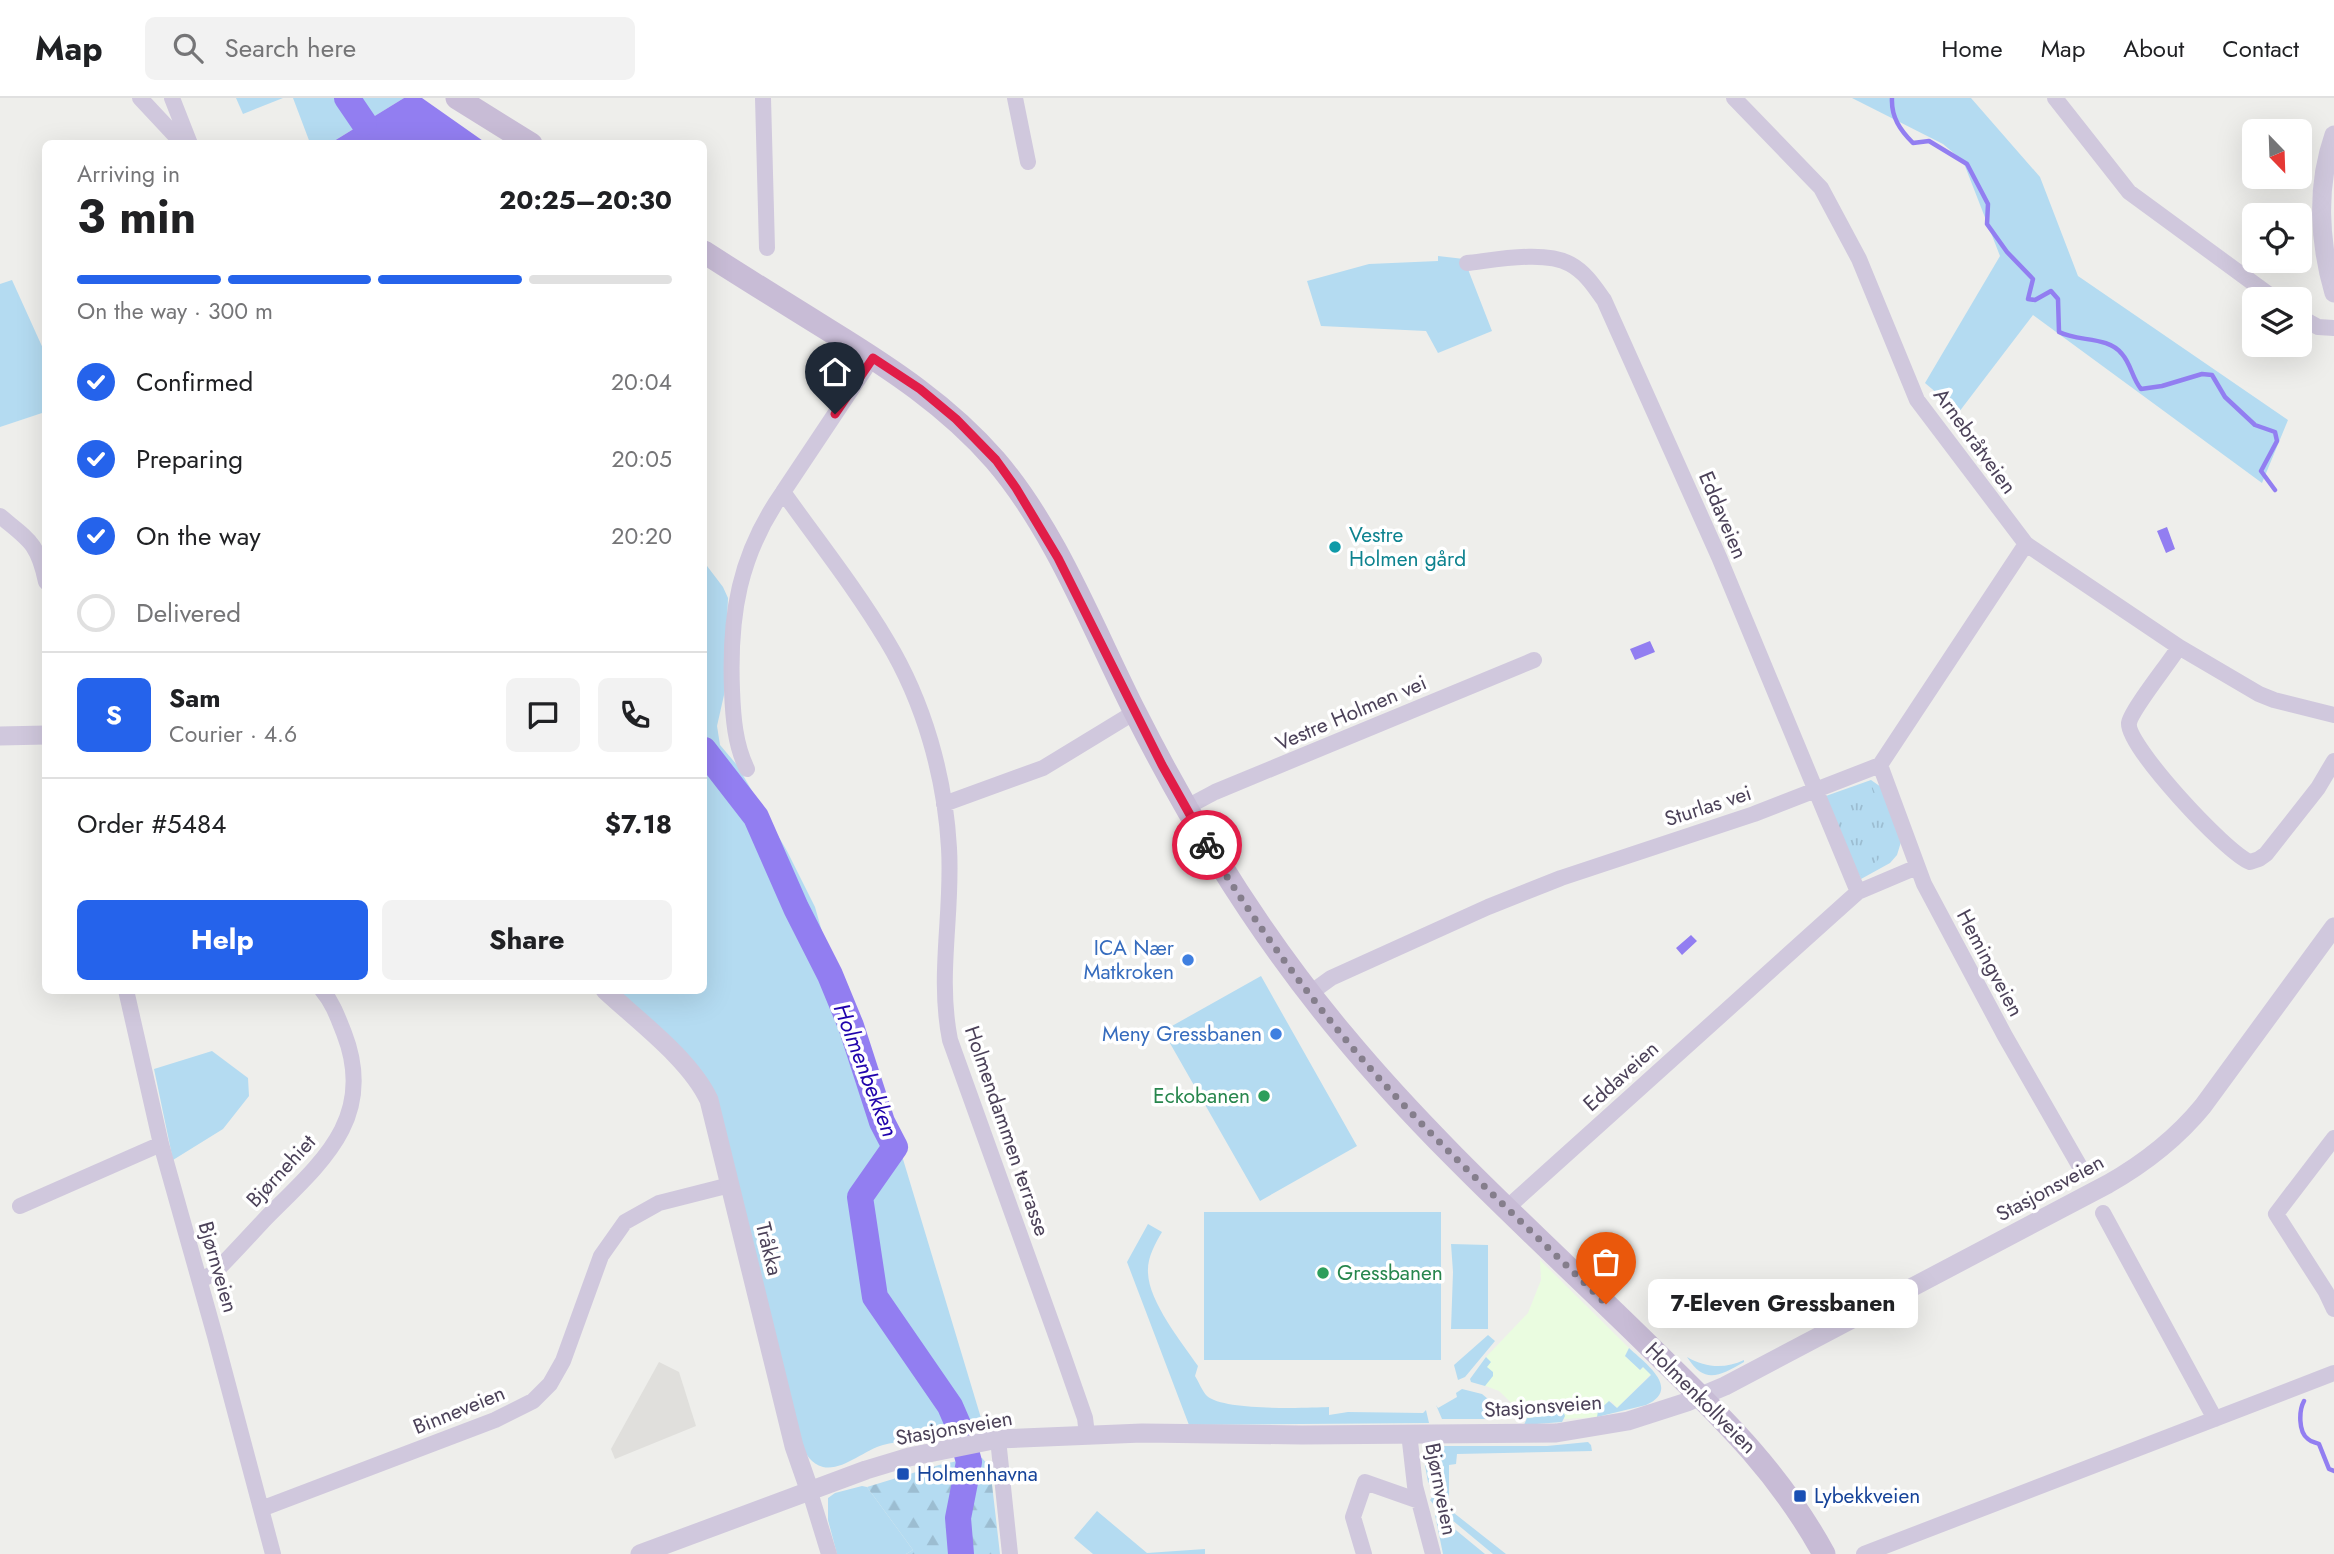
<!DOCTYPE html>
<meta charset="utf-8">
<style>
:root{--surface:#fff;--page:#f2f2f2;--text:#202124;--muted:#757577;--line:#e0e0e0;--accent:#2563eb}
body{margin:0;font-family:Jost,sans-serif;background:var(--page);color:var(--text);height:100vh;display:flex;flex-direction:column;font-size:26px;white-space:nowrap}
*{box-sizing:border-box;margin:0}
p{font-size:23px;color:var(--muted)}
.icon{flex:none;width:38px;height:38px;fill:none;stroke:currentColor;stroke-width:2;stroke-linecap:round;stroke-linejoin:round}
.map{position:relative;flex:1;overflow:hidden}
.sheet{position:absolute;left:42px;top:42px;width:665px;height:854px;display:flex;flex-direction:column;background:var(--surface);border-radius:10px;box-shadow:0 7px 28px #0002}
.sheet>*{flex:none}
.needle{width:46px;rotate:157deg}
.fabs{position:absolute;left:2242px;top:21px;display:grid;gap:14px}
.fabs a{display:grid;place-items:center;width:70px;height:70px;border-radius:10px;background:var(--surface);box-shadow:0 7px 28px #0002;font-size:35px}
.pin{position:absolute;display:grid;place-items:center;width:60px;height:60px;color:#fff;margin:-72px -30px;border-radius:50% 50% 50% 0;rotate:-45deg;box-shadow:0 0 7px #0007}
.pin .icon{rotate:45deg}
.courier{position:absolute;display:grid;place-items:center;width:70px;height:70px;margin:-35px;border:5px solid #e11d48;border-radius:50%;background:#fff;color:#222;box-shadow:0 2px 9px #0007}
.bubble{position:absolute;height:49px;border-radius:10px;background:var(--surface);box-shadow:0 7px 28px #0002;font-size:23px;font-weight:700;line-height:49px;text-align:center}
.head em{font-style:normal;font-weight:700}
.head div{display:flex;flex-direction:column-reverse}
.head{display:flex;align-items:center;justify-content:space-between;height:119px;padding:0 35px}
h1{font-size:46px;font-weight:700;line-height:52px}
.bar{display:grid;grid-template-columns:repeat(4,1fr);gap:10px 7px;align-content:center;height:84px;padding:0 35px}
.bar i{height:9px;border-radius:5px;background:var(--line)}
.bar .current{background:var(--accent)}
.bar p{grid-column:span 4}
.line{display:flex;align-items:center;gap:18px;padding:0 35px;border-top:2px solid var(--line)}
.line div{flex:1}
.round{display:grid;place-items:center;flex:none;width:74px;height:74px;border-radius:10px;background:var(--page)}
ol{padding:0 35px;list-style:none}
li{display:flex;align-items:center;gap:21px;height:77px}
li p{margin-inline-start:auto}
li .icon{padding:7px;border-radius:50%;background:var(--accent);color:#fff;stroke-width:4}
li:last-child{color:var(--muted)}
li i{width:38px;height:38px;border:4px solid var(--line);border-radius:50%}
.primary-button{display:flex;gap:14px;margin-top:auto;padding:14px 35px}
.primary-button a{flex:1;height:80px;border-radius:10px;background:var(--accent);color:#fff;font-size:28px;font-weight:700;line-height:80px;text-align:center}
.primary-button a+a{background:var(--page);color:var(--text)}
header{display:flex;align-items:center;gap:42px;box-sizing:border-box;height:98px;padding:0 35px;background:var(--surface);border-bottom:2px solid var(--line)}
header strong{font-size:33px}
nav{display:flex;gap:38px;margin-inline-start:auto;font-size:24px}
.search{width:490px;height:63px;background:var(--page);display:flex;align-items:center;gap:18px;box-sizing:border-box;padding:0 24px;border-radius:10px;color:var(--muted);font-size:26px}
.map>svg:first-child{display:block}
</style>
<header>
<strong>Map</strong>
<div class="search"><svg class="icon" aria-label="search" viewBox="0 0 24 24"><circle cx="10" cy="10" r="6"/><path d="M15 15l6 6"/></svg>Search here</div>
<nav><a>Home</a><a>Map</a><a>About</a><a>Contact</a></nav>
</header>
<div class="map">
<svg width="2334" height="1456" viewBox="0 0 2334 1456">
<defs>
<pattern id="forest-firs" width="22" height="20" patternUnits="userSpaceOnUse" patternTransform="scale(1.75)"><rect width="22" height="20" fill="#b4dbf1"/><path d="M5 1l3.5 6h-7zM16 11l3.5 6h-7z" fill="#9cbdd1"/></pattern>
<pattern id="park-tufts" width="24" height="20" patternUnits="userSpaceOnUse" patternTransform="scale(1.75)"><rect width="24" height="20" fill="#b4dbf1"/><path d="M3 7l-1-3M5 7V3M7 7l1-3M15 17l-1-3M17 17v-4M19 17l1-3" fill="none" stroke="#9cbdd1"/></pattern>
</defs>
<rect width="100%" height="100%" fill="#eeeeeb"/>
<!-- commercial -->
<path fill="#eafce0" d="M1540,1162L1629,1250L1625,1258L1640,1272L1643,1269L1651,1276L1617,1310L1611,1303L1597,1319L1563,1321L1565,1318L1560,1312L1553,1311L1546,1318L1527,1320L1499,1293L1470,1282L1486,1259L1528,1215L1541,1182Z"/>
<!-- education -->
<path fill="#e0dfdc" d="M659,1264L679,1274L696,1328L615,1361L611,1351Z"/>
<!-- green -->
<path fill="#b4dbf1" d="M236,0H283L243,16Z
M293,0H404L334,43L335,46L310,45Z
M1852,0H1971L2040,79L2078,178L2288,322L2262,385L2033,217L1959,314L1925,285L2000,158L1963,63L1943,46Z
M1438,158L1464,161L1492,233L1438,255L1426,233L1321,228L1307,183L1369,166L1438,163Z
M12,182L45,255V314L0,329V186Z
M704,464L723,489L728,500L724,597L717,628L720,647L737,667L787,753L815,809L827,851L862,925L984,1330C952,1342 916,1339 883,1347C864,1352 843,1373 823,1369C811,1366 806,1356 801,1346L720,1012L613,893L704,892Z
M1871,682L1881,689L1901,744L1897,757L1890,765L1861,781L1823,699Z
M1261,878L1357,1048L1260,1103L1163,933Z
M212,953L248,980L249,998L223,1031L173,1062L154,971Z
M1204,1114H1441V1262H1204Z
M1148,1126L1162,1134C1155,1146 1147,1160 1148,1175C1149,1204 1182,1245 1198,1268L1195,1278C1199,1284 1202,1293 1207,1298C1224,1313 1305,1310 1329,1309V1317L1348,1314L1423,1315L1426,1312L1429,1325L1189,1327L1127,1164Z
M1451,1146L1488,1147V1231H1451L1453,1174Z
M1488,1237L1495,1243L1465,1279L1458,1282L1454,1267Z
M1629,1250C1645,1265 1682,1291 1646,1307L1597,1319L1598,1313L1609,1303L1617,1310L1651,1277L1643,1269L1640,1272L1625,1258Z
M1486,1259L1491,1264L1487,1269L1493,1274V1278L1485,1288L1471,1284L1470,1281Z
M1687,1259C1706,1270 1725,1271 1744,1262V1264C1719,1278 1705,1287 1687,1259Z
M1462,1291L1482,1296L1512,1321H1442L1436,1307L1438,1310L1457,1299L1456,1295Z
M1553,1311L1563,1313L1565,1318L1562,1324L1524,1327L1527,1320L1546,1318Z
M1588,1344L1591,1347L1592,1353L1457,1356L1456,1366L1449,1367V1401L1428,1384L1423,1356L1431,1348H1547Z
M862,1388L867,1389L913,1452L906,1456H837L828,1422V1400L835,1395Z
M1433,1398L1440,1404L1506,1456H1493L1434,1407L1430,1402Z
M1097,1413L1147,1455L1205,1451V1456H1093L1074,1440Z
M1435,1417L1440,1419L1485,1456H1443Z"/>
<!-- forest -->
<path fill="url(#forest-firs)" d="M976,1359L982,1360L990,1369L1000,1456H906L913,1452L867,1389L939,1367Z"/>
<!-- park -->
<path fill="url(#park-tufts)" d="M1872,688L1891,735L1878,762L1862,777L1853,772L1824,704Z"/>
<!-- water -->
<path fill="#927ef1" d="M404,0H422L486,45H335L334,43Z
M2167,429L2175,451L2166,455L2157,433Z
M1650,543L1655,554L1635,562L1630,551Z
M1691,837L1697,843L1682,857L1676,850Z"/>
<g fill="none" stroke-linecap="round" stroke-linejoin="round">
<!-- stream -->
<path stroke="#927ef1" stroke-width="4.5" d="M1892,0C1891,19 1900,32 1913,45L1929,43L1967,66L1988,106L1987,126L2007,154L2033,181L2028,201L2035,202L2051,193L2058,201L2059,234C2078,244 2108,238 2122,256C2131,266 2132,280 2141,291L2162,288L2202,276L2212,277L2225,299L2255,327L2275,334L2277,343L2261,373L2275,392
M2304,1303C2299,1312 2298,1334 2308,1341C2311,1344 2315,1344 2319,1346L2329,1371L2334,1373"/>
<!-- river -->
<path stroke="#927ef1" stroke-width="26" d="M347,0L364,25
M704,652L756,719L796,810L830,877L851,928L882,1024L895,1049L860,1099L875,1199L950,1308L960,1331L969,1364L958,1420L961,1456"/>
<!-- minor -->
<path stroke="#d0c8dd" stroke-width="16" d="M140,0L183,46
M172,0L190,46
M763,0L767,150
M1015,0L1028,64
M1734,0L1821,90L1859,161L1917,302L2026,446L2179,549L2259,596L2274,602L2334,617
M2055,0L2129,94L2275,201
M1467,165C1495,162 1545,152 1570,166C1585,174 1594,188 1604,202L1719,459L1858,794
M2300,219L2318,229L2334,230
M873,259L783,394C818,443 856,491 887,543C924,604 945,679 949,750C953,815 937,877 950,942L1062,1254L1085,1320L1087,1336
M0,418C29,442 38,445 46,484
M2179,549C2170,564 2131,612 2129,625C2126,647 2226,755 2250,764L2259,761L2266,756L2318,690L2334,663
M1880,667L1924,786L2005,938L2083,1074
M747,671C735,647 733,619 732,592C729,517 739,457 783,394
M944,706L1043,670L1135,614
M1185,710L1215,694L1534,562
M126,892L161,1046L215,1238L273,1456
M1309,896L1331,880L1488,809L1561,780L1754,716L1880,667L2026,446
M2334,1040L2276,1116L2326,1194L2334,1211
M20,1108L161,1046
M1508,1109L1850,801L1858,794L1917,769
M2103,1115L2215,1321
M200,1183L215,1174C233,1156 250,1137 267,1119C321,1065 377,1020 344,935C338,920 333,905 322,892
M1409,1335L1415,1388L1433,1456
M998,1341L1010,1456
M809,1391L829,1456
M261,1411L495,1322L533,1303L550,1286L563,1263L601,1158L625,1124L659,1105L730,1087
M1364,1456L1353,1419L1365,1384L1419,1403
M1864,1456L2334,1275"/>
<!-- tertiary -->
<path stroke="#d0c8dd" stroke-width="19" d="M2334,37C2316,88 2319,144 2334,195
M0,638L46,637
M605,892C638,923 690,961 709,1002L794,1348L809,1391
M640,1456L866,1372L909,1359L998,1341L1142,1335L1302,1337L1556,1335L1628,1323L1687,1304L1725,1288L2108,1086C2145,1065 2176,1041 2203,1008L2334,829"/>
<!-- secondary -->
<path stroke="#c8bcd6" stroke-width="23" d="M457,0L531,46
M704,154C746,181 788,207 830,233C890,270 948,308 995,362C1056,433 1093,531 1135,614C1193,729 1260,838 1343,937C1434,1047 1542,1143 1644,1243C1714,1312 1776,1368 1824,1456"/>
</g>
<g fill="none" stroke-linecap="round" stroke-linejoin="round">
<!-- done -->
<path stroke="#857e8c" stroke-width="7" stroke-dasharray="0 12.6" d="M1207,747C1257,828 1313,906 1377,978C1449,1058 1530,1131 1606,1206"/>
<!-- route -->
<path stroke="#e11d48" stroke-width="9" d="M835,316L873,260L920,291L956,321L996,362L1016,390L1058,460L1162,667L1207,747"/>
</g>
<!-- markers -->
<circle fill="#0f9aa8" stroke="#fff" stroke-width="2.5" cx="1335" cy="449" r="7"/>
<g fill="#3f7fe0" stroke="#fff" stroke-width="2.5">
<circle cx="1188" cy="862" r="7"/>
<circle cx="1276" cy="936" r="7"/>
</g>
<g fill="#2e9e5b" stroke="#fff" stroke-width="2.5">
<circle cx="1264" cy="998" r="7"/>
<circle cx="1323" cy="1175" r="7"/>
</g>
<g fill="#1a4fb4" stroke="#fff" stroke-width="2.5">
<rect x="896" y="1369" width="14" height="14" rx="3.5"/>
<rect x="1793" y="1391" width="14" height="14" rx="3.5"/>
</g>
<g text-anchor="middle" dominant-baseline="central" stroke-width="7" stroke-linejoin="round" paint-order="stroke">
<!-- street labels -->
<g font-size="21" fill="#4c4259" stroke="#fff">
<text transform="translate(1975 343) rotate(54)">Arnebråtveien</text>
<text transform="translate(1723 417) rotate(67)">Eddaveien</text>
<text transform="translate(1351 615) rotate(-23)">Vestre Holmen vei</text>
<text transform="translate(1708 708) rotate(-18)">Sturlas vei</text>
<text transform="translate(1990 865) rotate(62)">Hemingveien</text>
<text transform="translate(1621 978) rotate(-42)">Eddaveien</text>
<text transform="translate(1007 1033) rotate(71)">Holmendammen terrasse</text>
<text transform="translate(281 1073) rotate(-47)">Bjørnehiet</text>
<text transform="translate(2050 1090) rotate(-28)">Stasjonsveien</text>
<text transform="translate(769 1151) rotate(76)">Tråkka</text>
<text transform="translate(218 1169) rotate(74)">Bjørnveien</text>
<text transform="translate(1701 1300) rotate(45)">Holmenkollveien</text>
<text transform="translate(1543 1308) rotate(-4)">Stasjonsveien</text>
<text transform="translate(459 1312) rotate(-22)">Binneveien</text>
<text transform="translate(954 1330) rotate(-10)">Stasjonsveien</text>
<text transform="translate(1441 1391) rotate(79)">Bjørnveien</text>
</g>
<!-- culture labels -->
<g font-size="21" fill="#0d838f" stroke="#fff" text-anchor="start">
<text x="1349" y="437">Vestre<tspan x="1349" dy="24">Holmen gård</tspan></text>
</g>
<!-- shop labels -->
<g font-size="21" fill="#366cbe" stroke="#fff" text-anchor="end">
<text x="1174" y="850">ICA Nær<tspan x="1174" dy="24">Matkroken</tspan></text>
<text x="1262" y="936">Meny Gressbanen</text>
</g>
<!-- leisure labels -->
<g font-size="21" fill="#27864d" stroke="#fff" text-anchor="end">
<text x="1250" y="998">Eckobanen</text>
<text x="1337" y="1175" text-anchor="start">Gressbanen</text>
</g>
<!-- transit labels -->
<g font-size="21" fill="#164399" stroke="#fff" text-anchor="start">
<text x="917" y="1376">Holmenhavna</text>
<text x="1814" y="1398">Lybekkveien</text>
</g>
<!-- water labels -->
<g font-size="23" font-style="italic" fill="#2003ac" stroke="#fff">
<text transform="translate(866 972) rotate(69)">Holmenbekken</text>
</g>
</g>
</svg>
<div class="fabs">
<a><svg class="needle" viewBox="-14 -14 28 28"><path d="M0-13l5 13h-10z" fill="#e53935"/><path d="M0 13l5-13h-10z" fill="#757577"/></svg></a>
<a><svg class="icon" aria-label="locate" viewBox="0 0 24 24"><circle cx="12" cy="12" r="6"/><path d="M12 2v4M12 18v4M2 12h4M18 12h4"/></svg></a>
<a><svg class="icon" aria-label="layers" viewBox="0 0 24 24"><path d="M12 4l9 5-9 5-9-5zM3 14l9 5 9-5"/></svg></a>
</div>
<div class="pin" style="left:1606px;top:1206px;background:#ea580c"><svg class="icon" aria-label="bag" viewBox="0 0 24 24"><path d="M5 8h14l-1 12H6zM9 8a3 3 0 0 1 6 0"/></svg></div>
<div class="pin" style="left:835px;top:316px;background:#1f2937"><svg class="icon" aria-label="home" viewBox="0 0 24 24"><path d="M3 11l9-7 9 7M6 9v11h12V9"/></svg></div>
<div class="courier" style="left:1207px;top:747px"><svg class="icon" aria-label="bike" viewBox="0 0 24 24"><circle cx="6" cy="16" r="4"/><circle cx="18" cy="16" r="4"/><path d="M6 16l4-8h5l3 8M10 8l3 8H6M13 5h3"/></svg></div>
<div class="bubble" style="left:1648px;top:1181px;width:270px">7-Eleven Gressbanen</div>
<section class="sheet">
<div class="head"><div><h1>3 min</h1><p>Arriving in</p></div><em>20:25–20:30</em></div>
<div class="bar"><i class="current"></i><i class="current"></i><i class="current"></i><i></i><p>On the way · 300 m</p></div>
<ol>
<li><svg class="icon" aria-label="check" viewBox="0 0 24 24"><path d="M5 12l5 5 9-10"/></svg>Confirmed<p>20:04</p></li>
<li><svg class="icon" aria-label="check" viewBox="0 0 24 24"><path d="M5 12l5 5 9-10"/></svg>Preparing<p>20:05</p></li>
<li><svg class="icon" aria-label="check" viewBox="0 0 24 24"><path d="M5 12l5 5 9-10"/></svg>On the way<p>20:20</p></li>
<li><i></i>Delivered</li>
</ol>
<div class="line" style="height:126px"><b class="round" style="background:var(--accent);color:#fff">S</b><div><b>Sam</b><p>Courier · 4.6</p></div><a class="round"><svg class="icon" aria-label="chat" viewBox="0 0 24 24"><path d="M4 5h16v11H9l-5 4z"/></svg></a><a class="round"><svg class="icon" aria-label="phone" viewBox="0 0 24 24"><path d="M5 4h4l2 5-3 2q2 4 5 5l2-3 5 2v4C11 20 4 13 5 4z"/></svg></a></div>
<div class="line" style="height:91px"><div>Order #5484</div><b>$7.18</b></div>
<div class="primary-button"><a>Help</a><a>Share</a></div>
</section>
</div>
